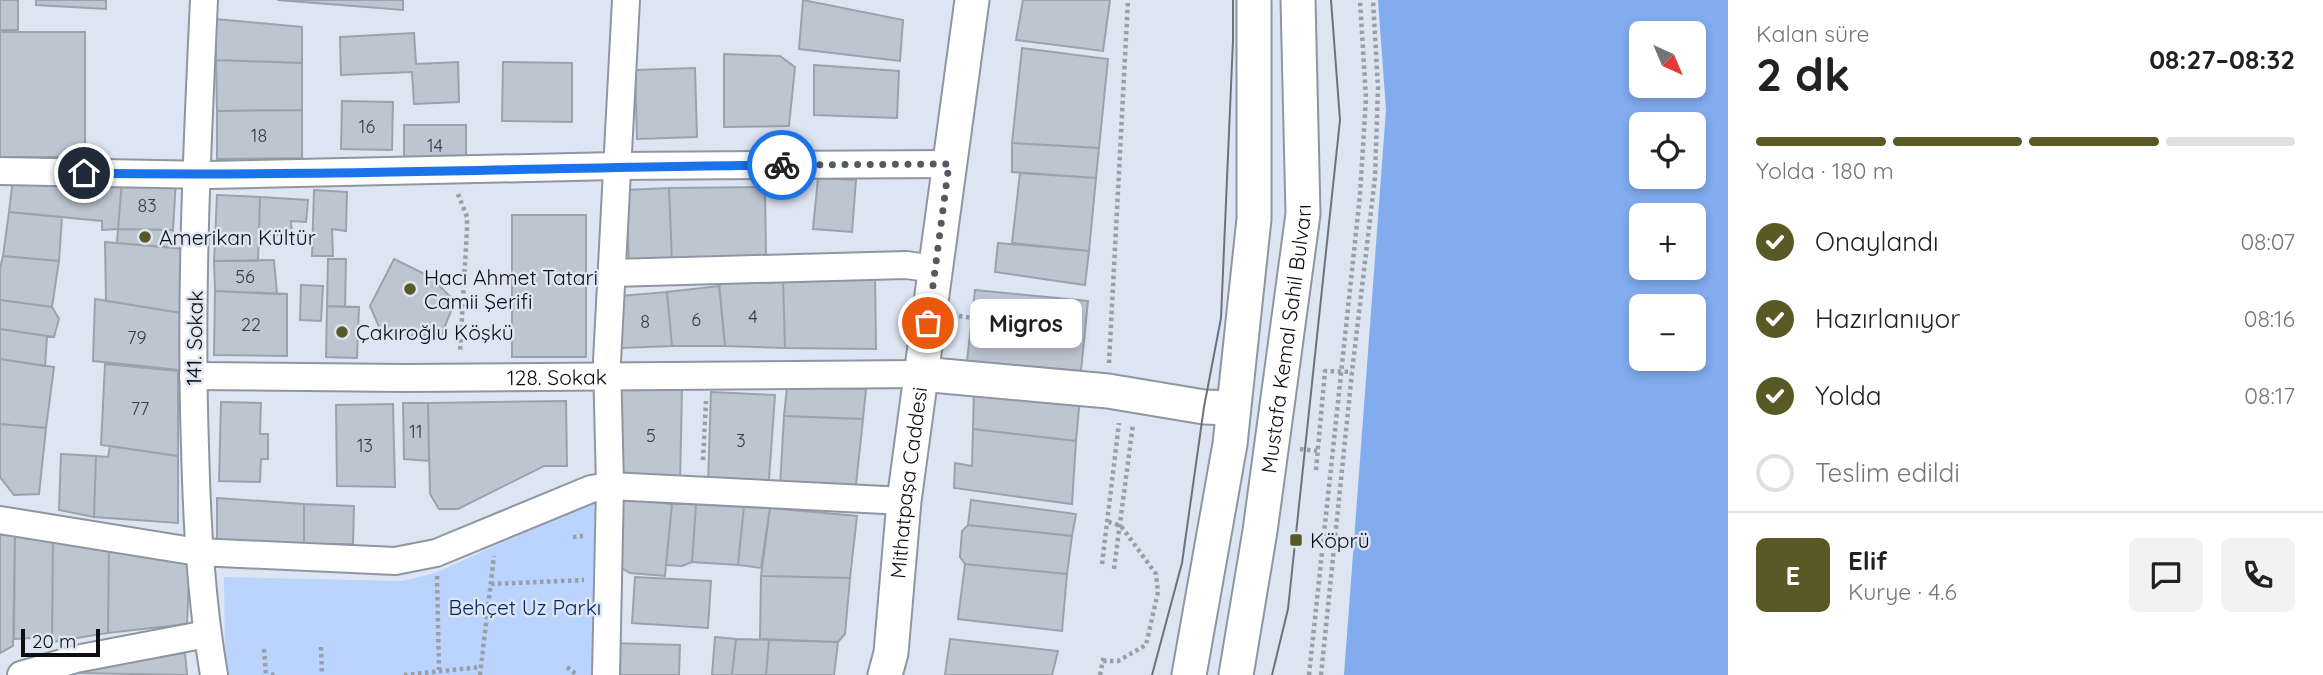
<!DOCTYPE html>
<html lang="tr">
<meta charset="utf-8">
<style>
:root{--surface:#fff;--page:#f2f2f2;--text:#202124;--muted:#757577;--line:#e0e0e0;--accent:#595926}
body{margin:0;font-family:Quicksand,sans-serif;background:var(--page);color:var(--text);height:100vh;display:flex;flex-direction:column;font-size:26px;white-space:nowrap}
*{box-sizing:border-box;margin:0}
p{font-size:23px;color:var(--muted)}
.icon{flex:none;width:38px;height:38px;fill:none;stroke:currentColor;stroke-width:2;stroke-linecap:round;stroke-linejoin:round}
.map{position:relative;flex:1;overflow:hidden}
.details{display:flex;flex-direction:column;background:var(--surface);width:595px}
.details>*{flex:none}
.needle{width:46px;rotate:136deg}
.tools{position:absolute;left:1629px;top:21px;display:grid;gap:14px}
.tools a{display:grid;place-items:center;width:77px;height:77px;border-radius:10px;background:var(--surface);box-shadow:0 4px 10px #0003;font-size:35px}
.scale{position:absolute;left:21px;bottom:18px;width:79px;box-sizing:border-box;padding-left:7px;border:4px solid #0c0e12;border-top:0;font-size:19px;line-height:24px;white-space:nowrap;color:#0c0e12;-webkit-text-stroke:5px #dde5f2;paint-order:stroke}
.pin{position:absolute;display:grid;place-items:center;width:60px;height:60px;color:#fff;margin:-30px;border:4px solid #fff;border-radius:50%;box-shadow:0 2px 7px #0007}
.courier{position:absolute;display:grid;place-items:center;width:70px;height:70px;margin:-35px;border:5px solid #1a73e8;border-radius:50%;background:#fff;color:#222;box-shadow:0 2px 9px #0007}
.bubble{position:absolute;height:49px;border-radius:10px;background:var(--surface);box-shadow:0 4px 10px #0003;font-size:23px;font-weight:800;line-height:49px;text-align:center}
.head em{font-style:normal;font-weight:800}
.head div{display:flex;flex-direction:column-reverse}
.head{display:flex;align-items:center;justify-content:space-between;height:119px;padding:0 28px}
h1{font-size:46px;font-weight:800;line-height:52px}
.bar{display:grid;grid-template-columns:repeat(4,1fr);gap:10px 7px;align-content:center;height:84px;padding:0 28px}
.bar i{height:9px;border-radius:5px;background:var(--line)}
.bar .on{background:var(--accent)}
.bar p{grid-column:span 4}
.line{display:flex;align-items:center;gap:18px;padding:0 28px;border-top:2px solid var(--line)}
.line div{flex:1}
.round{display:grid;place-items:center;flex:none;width:74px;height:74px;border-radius:10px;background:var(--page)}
ol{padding:0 28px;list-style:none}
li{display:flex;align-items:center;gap:21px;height:77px}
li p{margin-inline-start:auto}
li .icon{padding:7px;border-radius:50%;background:var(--accent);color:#fff;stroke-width:4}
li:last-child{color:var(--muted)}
li i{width:38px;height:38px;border:4px solid var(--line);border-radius:50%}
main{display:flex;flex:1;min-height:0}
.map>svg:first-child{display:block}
</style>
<main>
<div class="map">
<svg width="1728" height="675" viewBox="0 0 1728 675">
<rect width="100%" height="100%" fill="#dde5f2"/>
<!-- green -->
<path fill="#bad4fd" d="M597,500L595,675H229L225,657L224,577L402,581L435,573Z"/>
<!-- water -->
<path fill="#82acef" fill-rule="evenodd" d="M1378,0H1728V675H1344L1386,110ZM1642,33H1694V86H1642ZM1642,124H1694V177H1642ZM1642,215H1694V268H1642ZM1642,306H1694V359H1642Z"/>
<!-- building -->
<path fill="#bdc5d1" stroke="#9aa2ad" stroke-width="2" d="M0,0H18V30H0Z
M36,0H106V9L36,5Z
M277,0H403V10Z
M803,0L903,20L900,61L799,49Z
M1023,0H1110L1103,51L1016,40Z
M215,19L302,27V63L216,60Z
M0,32H85V157H0Z
M414,33L416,64L458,62L459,102L414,104L412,72L341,75L340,37Z
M1022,48L1108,59L1099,148L1012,143Z
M724,54L780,56L795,67L789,126L724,127Z
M216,60L302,63V110L217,111Z
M503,62L572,63V122L502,121Z
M814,65L899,71L897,118L814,115Z
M695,68L697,137L637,139L635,70Z
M342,101L393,102L392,150L341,149Z
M302,110V158L217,159V111Z
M404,125H466V165H404Z
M1012,143L1099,148L1096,178L1012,172Z
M1020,173L1096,178L1089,251L1012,243Z
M818,178L856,180L852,232L813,229Z
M13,179L122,181L118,229L102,230V221L9,212Z
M176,179L173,230L118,229L122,181Z
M765,187L766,257L672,262L669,188Z
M669,188L672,262L629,264L626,190Z
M314,190L347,192L346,231L332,229L333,256H312Z
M217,195L260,197L258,261H214Z
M260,197L308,200L306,222L291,221L292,236L259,234Z
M9,212L62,217L59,261L3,256Z
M512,215H586V357H512Z
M118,229L173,230L175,248L117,243Z
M105,242L185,249L182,313L106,301Z
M998,243L1089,251L1085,285L995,272Z
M3,256L59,261L52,307L0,300V268Z
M328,259H346L345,307L327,306Z
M394,259L429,276L455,301L441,336H383L370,306Z
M274,260L277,294L215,291L214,261Z
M875,276L876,349L785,348L783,278Z
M783,278L785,348L725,346L719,281Z
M301,285L323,286L321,321L300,320Z
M719,286L725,346H672L667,292Z
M975,290L1088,301L1081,371L967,361Z
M215,291L287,294V356L214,355Z
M667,292L672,346L620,348V296Z
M95,299L182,313L180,370L93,361Z
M0,300L52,307L59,319L54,337L0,329Z
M327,306L359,307L357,358L326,357Z
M0,329L47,336L45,366L0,359Z
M0,359L54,367L46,428L0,424Z
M105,364L178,371V456L101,445Z
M787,387L866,389L863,419L784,416Z
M974,389L1080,397L1076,441L973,429Z
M619,390H682L680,482L621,480Z
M711,392L775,395L768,493L708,485Z
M566,401L567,466H544L458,509H439L430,494L428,403Z
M221,402L261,403L260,434H268V459H261L260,482L219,481Z
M403,403H428L429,461L404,459Z
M393,404L395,487L337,486L336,405Z
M784,416L863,419L855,494L780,488Z
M0,424L46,428L39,494L14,495L0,477Z
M973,429L1076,441L1072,504L954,488L955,463L972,466Z
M110,446L178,456V523L94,517L96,456L108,457Z
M61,454L96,456L94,517L59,510Z
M217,498L304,504V544L217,541Z
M620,498L672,504L665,576L630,573L620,567Z
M971,500L1076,514L1072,536L968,525Z
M304,504L354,506L353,544H304Z
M672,504H696L692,562L682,566L666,565Z
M696,504L744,506L738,565L692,562Z
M744,506L770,508L761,568L738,565Z
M770,508L857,516L850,578L761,576Z
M968,525L1072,536L1067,574L965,564L960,557L962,531Z
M15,534L13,646L0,653V535Z
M15,534L53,538L52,637L14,639Z
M53,538L109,544L108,633L52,642Z
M109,544L190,555L187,624L108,633Z
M965,564L1067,574L1062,631L958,619Z
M761,576L850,578L845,634L838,642L760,639Z
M635,577L711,581L708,628L632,623Z
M715,637L736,639L732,675H712Z
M736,639L769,640L766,675H732Z
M950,639L1058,651L1052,675H945Z
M769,640L838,642L834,675H766Z
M609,643L680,645L679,675H608Z
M185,653L187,675L77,673L82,667Z"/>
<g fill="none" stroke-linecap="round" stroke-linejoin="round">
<defs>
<g id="minor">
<path d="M204,0C197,149 190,298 195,447C197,524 201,599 214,675"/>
<path d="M0,171L209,175L616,166L949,164"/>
<path d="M612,273L906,265L936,269"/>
<path id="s1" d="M193,376L404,378L921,374"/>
<path d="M0,520L198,552L395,561L436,553L591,489L610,486L904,501"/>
<path d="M21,675L76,659L207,634"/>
<path d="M606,675L610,486L607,361L626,0"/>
</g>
<g id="major">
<path d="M921,374L1108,391L1204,407L1233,408"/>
<path id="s2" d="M885,675L891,653L904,501L972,0"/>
<path d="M1189,675L1230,444L1254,219V0"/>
<path id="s3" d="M1236,675L1260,531L1303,214L1298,0"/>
</g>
</defs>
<!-- minor casing -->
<use href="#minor" stroke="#8e96a1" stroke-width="30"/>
<!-- major casing -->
<use href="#major" stroke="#8e96a1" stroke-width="37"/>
<!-- path -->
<path stroke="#999fa9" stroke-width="4.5" stroke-dasharray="3.5 3.5" stroke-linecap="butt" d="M458,194L467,217V229L460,352
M959,316L972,318
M1109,363L1128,0
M1300,449L1317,451
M703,460L706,401
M1316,470L1325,371L1352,372
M573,537L583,536
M1102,564L1119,423
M1114,569L1133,424
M437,576L439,670
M491,584L584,580
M321,647L322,675
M264,649L266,675
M1103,661H1118L1146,645L1158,592L1156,574L1121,526L1109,522
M567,667L577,675
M271,675L277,674
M404,675L481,667
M480,675L494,556
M1100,675L1104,655
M1309,675L1360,195L1366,98L1360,0
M1321,675L1352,372L1375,177L1378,88L1373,0"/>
<!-- minor -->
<use href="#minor" stroke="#fff" stroke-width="26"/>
<!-- major -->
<use href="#major" stroke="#fff" stroke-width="33"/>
<!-- tram -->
<path stroke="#6d727a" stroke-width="2" d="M1152,675L1182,563L1204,407L1221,318L1233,40V0
M1272,675L1288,609L1340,120L1331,0"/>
</g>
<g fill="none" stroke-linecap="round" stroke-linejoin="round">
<!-- done -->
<path stroke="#555960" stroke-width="7" stroke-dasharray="0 12.6" d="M782,165L949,164L928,323"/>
<!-- route -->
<path stroke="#1a73e8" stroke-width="9" d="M84,173C317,177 549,167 782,165"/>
</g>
<!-- markers -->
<g fill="#595926" stroke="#dde5f2" stroke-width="2.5">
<circle cx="145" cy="237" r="7"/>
<circle cx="410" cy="289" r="7"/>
<circle cx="342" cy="332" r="7"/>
<rect x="1289" y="533" width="14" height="14" rx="3.5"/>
</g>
<g text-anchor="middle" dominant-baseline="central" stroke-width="5" stroke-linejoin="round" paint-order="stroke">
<!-- number labels -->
<g font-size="18" fill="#383c42">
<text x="367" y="126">16</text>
<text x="259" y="135">18</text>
<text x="435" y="145">14</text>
<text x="147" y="205">83</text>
<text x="245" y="276">56</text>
<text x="753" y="316">4</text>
<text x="696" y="319">6</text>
<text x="645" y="321">8</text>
<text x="251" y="324">22</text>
<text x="137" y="337">79</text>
<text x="140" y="408">77</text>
<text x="416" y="431">11</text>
<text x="651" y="435">5</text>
<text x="741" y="440">3</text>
<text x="365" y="445">13</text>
</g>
<!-- poi labels -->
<g font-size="21" fill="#0c0e12" stroke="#dde5f2" text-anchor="start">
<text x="159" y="237">Amerikan Kültür</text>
<text x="424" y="277">Hacı Ahmet Tatari<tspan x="424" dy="24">Camii Şerifi</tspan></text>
<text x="356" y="332">Çakıroğlu Köşkü</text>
<text x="1310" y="540">Köprü</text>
</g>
<!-- street labels -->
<g font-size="21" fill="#0c0e12" stroke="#dde5f2">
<text transform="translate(194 338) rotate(-89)">141. Sokak</text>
<text stroke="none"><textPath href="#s3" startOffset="340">Mustafa Kemal Sahil Bulvarı</textPath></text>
<text stroke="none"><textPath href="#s1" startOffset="364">128. Sokak</textPath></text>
<text stroke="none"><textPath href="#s2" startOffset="194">Mithatpaşa Caddesi</textPath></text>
</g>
<!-- park labels -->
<g font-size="21" fill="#01255e" stroke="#dde5f2">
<text x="525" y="607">Behçet Uz Parkı</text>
</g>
</g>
</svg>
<div class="tools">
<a><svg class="needle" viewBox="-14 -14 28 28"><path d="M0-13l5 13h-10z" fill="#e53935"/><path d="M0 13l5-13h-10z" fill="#757577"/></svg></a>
<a><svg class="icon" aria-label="locate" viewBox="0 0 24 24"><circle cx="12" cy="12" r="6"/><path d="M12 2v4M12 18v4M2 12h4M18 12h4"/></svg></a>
<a>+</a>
<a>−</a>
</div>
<div class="scale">20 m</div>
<div class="pin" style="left:928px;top:323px;background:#ea580c"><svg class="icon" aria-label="bag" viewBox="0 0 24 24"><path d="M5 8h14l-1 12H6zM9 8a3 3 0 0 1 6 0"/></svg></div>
<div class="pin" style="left:84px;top:173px;background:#1f2937"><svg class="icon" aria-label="home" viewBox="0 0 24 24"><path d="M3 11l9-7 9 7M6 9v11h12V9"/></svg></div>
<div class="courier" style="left:782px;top:165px"><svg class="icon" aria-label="bike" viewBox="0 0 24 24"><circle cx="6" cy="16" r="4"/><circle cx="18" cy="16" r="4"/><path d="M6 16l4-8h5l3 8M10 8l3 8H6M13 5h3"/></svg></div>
<div class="bubble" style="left:970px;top:299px;width:112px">Migros</div>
</div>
<section class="details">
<div class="head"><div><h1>2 dk</h1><p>Kalan süre</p></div><em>08:27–08:32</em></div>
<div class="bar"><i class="on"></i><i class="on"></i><i class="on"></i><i></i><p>Yolda · 180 m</p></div>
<ol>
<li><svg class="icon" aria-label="check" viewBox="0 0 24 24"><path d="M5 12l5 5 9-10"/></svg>Onaylandı<p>08:07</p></li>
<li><svg class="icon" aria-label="check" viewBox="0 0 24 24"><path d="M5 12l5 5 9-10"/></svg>Hazırlanıyor<p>08:16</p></li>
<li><svg class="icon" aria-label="check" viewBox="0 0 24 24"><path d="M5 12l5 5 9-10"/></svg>Yolda<p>08:17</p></li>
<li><i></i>Teslim edildi</li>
</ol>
<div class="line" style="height:126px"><b class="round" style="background:var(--accent);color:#fff">E</b><div><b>Elif</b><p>Kurye · 4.6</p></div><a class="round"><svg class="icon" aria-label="chat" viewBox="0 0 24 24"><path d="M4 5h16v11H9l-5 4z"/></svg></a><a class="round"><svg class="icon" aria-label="phone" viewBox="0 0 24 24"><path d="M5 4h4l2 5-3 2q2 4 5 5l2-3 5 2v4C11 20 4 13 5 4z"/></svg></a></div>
</section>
</main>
